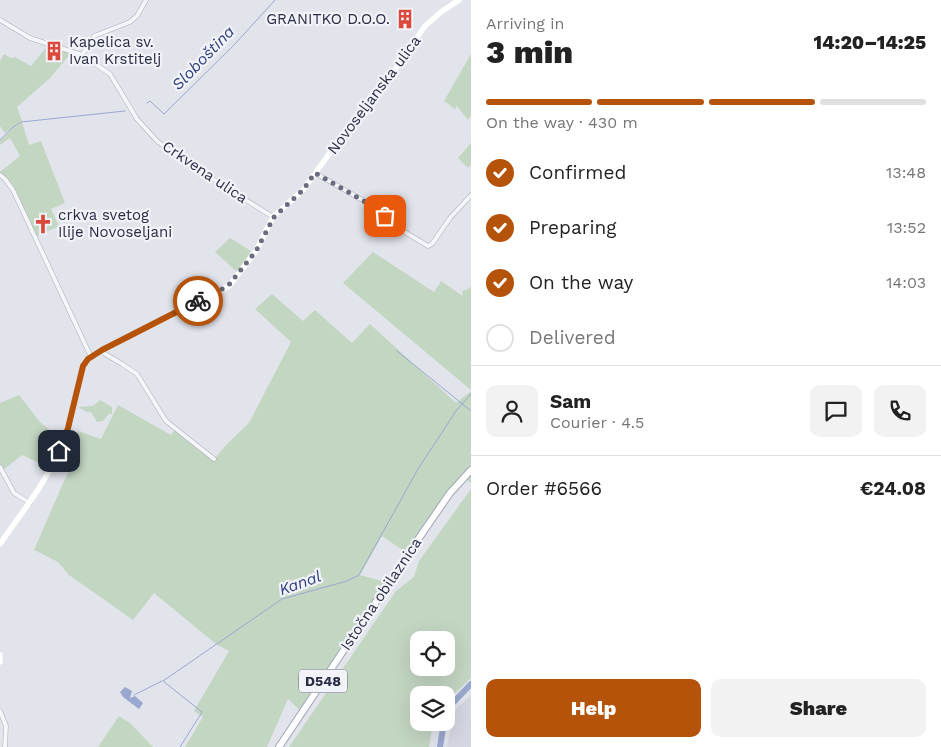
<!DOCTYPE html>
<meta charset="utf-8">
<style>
:root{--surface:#fff;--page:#f2f2f2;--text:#222;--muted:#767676;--line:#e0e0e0;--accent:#b45309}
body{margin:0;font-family:"Work Sans",sans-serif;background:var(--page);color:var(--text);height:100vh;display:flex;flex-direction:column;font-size:19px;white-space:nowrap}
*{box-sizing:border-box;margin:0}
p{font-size:16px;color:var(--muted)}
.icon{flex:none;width:28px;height:28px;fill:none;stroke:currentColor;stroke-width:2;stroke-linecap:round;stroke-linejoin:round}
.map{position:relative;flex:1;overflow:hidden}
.side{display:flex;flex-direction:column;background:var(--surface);width:470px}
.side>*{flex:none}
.tools{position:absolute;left:410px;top:631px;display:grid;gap:10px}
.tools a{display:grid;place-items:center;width:45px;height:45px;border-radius:10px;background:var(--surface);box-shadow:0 5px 20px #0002;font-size:25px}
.pin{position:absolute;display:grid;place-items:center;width:42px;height:42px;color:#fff;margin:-21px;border-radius:10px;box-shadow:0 2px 8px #0006}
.courier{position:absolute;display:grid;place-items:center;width:50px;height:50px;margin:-25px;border:4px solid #b45309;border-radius:50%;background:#fff;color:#222;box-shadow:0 1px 6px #0007}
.summary em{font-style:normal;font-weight:800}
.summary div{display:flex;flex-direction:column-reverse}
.summary{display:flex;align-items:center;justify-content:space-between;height:85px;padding:0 15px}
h1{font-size:32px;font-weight:800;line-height:38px}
.bar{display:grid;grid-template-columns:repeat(4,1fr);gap:8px 5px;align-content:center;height:60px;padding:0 15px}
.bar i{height:6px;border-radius:4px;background:var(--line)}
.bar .current{background:var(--accent)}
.bar p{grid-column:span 4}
.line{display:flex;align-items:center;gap:12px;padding:0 15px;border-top:1px solid var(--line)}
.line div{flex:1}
.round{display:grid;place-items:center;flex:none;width:52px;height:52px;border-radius:10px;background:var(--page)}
ol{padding:0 15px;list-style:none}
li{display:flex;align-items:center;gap:15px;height:55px}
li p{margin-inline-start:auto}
li .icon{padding:5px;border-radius:50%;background:var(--accent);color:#fff;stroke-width:4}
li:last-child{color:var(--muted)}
li i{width:28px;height:28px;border:2px solid var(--line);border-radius:50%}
.button{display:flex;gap:10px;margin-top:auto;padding:10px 15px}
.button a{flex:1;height:58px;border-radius:10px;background:var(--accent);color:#fff;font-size:20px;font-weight:800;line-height:58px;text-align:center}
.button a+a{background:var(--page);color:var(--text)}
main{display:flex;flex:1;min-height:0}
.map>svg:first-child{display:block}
</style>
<main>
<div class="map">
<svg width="471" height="747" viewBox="0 0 471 747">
<rect width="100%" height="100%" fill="#e2e4ec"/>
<!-- built -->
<path fill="#d4d6e1" d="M471,695V747H447L452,723L456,709Z"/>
<!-- green -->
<path fill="#c3d6c2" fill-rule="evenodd" d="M49,44L72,52L50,78L17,107L22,121L5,133L0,126V61L4,54L11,58L15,57L31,66Z
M471,54V116L468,120L457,106L455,109L444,101Z
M22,122L29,145L41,141L65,203L51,209L59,226L35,237L13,190L0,175V172L20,156L10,138L0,145V141L12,129Z
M471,143V165L468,168L458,158Z
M230,238L251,251L237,272L215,252Z
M373,252L434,292L441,281L463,296L462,291L468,289L471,286V390L343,283Z
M272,294L303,321L315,310L352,343L370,324L456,403L471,391V483L464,478L408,554L382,536L360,575L389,583L302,712L288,699L267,747H185L203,717L194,711L229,651L216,644L154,593L133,620L69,575L58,562L34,550L64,481L79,453L63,445L69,431L77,433L78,431L101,439L118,405L171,435L175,429L215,458L228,443L249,423L291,342L255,309Z
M19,395L40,422L52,432L64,438L50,468L22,455L2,471L0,467V403Z
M100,400L112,407V414H109L103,421L97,422L91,412H87L78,407L93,406Z
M471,489V678L446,702V695H419V722L433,723L429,747H289L396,591L414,577L419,561ZM419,640H446V668H419Z
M119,716L130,723L153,747H98Z"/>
<!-- water -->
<path fill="#9aa7cf" d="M125,687L132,691L130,698L135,696L143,703L139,709L123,697L120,692Z"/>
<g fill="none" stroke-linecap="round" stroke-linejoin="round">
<!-- stream -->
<path stroke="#9aa7cf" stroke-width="1" d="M147,103L150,101L164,114L234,45L275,0
M0,140L12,128L21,122L125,111
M397,351L471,411
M134,695L162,681
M180,747L202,712L163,681L282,599L347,581L359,575L418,469L456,411L471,394"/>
<!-- river -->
<path stroke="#9aa7cf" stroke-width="6" d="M446,713L449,707L471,684
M440,747L444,722"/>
<defs>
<path id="minor" d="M0,20L30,38L82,55L110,74L137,119L157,141L181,159L273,217
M82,55L94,36L130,22L137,16L146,0
M315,173L371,205L398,228L428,246L432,244L450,218L471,195
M0,175L5,179L13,190L91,357
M102,350L105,354L122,364L137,374L166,421L214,459
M0,467L14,493L30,503
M0,711L6,726L5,747"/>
<path id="primary" d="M279,747L408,554L450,493L471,470"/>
</defs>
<!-- minor casing -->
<use href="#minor" stroke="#aaadba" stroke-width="5"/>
<!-- primary casing -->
<use href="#primary" stroke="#a0a4b9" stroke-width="8"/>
<!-- minor -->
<use href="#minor" stroke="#f5f6f9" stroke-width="4"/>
<!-- secondary -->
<path stroke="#fff" stroke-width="5.5" d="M0,544C21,513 45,485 59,450C71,424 76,394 83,366L91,357L102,350L229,286L256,251L273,217L303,190L363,107L383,87L425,26L441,12L459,0
M0,655V662"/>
<!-- primary -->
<use href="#primary" stroke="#fff" stroke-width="6"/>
</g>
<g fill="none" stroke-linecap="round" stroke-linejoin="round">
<!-- done -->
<path stroke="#696c7f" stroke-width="5" stroke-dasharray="0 9" d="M198,301L228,286L256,251L274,217L303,190L315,173L371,205L385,216"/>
<!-- route -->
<path stroke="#b45309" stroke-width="6" d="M59,451L68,428L83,366L88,359L102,350L198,301"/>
</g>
<!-- icons -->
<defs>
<symbol id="building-bare" viewBox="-9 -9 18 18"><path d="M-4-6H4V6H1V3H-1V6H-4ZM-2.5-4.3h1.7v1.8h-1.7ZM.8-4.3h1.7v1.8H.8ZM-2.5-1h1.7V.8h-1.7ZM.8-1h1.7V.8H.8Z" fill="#db493c" stroke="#f2f3f9" stroke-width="2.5" paint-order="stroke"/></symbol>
<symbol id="church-bare" viewBox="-9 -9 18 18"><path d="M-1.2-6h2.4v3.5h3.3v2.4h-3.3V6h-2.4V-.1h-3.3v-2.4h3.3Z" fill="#db493c" stroke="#f2f3f9" stroke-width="2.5" paint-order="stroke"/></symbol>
</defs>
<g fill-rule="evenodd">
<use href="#building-bare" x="391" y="5" width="28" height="28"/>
<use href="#building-bare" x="40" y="37" width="28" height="28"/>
<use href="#church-bare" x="29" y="210" width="28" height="28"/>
</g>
<g text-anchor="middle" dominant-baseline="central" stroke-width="4.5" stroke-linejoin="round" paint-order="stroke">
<!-- shield labels -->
<rect fill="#f2f3f9" stroke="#65687b" stroke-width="1" x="299" y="669.5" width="48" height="23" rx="4"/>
<g font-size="14" font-weight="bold" fill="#282c45">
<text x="323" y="681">D548</text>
</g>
<!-- poi labels -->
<g font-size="15" fill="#282c45" stroke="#f2f3f9" text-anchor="start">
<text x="390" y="19" text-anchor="end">GRANITKO D.O.O.</text>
<text x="69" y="42">Kapelica sv.<tspan x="69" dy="17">Ivan Krstitelj</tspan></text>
<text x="58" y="215">crkva svetog<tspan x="58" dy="17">Ilije Novoseljani</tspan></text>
</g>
<!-- street labels -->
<g font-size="15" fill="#282c45" stroke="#f2f3f9">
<text transform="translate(374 95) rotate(-53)">Novoseljanska ulica</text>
<text transform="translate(205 172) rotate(34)">Crkvena ulica</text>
<text transform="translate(381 594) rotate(-56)">Istočna obilaznica</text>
</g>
<!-- water labels -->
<g font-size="16" font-style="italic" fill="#2e3f7e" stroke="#f2f3f9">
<text transform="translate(203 58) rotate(-46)">Sloboština</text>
<text transform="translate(300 583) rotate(-20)">Kanal</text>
</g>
</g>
</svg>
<div class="tools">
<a><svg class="icon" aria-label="locate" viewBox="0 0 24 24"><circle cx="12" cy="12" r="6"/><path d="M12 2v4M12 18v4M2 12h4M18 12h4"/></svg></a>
<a><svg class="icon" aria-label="layers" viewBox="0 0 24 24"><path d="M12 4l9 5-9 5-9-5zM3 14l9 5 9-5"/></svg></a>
</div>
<div class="pin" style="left:385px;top:216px;background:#ea580c"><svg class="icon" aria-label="bag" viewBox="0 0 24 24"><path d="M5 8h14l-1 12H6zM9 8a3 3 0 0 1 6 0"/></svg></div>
<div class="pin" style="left:59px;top:451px;background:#1f2937"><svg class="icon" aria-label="home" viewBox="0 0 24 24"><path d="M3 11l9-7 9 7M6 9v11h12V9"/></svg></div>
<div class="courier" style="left:198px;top:301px"><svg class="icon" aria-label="bike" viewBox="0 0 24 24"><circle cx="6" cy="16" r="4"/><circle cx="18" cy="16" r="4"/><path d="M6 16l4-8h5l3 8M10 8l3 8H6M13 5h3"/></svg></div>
</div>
<section class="side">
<div class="summary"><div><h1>3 min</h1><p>Arriving in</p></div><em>14:20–14:25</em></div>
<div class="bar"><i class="current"></i><i class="current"></i><i class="current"></i><i></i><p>On the way · 430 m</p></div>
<ol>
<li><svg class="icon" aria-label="check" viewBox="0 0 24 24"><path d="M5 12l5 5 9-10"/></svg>Confirmed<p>13:48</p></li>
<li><svg class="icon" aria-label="check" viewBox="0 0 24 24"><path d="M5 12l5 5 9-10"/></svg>Preparing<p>13:52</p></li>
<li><svg class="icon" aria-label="check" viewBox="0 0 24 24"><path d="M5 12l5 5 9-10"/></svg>On the way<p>14:03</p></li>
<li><i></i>Delivered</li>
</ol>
<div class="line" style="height:90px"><a class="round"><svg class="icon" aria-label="person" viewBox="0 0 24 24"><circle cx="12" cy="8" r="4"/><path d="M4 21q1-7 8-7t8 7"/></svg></a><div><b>Sam</b><p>Courier · 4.5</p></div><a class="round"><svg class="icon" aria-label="chat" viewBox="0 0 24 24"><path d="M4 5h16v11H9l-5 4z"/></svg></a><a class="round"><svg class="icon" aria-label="phone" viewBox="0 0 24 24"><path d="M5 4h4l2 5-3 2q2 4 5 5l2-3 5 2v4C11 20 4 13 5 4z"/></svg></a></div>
<div class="line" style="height:65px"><div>Order #6566</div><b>€24.08</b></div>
<div class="button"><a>Help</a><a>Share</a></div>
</section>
</main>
